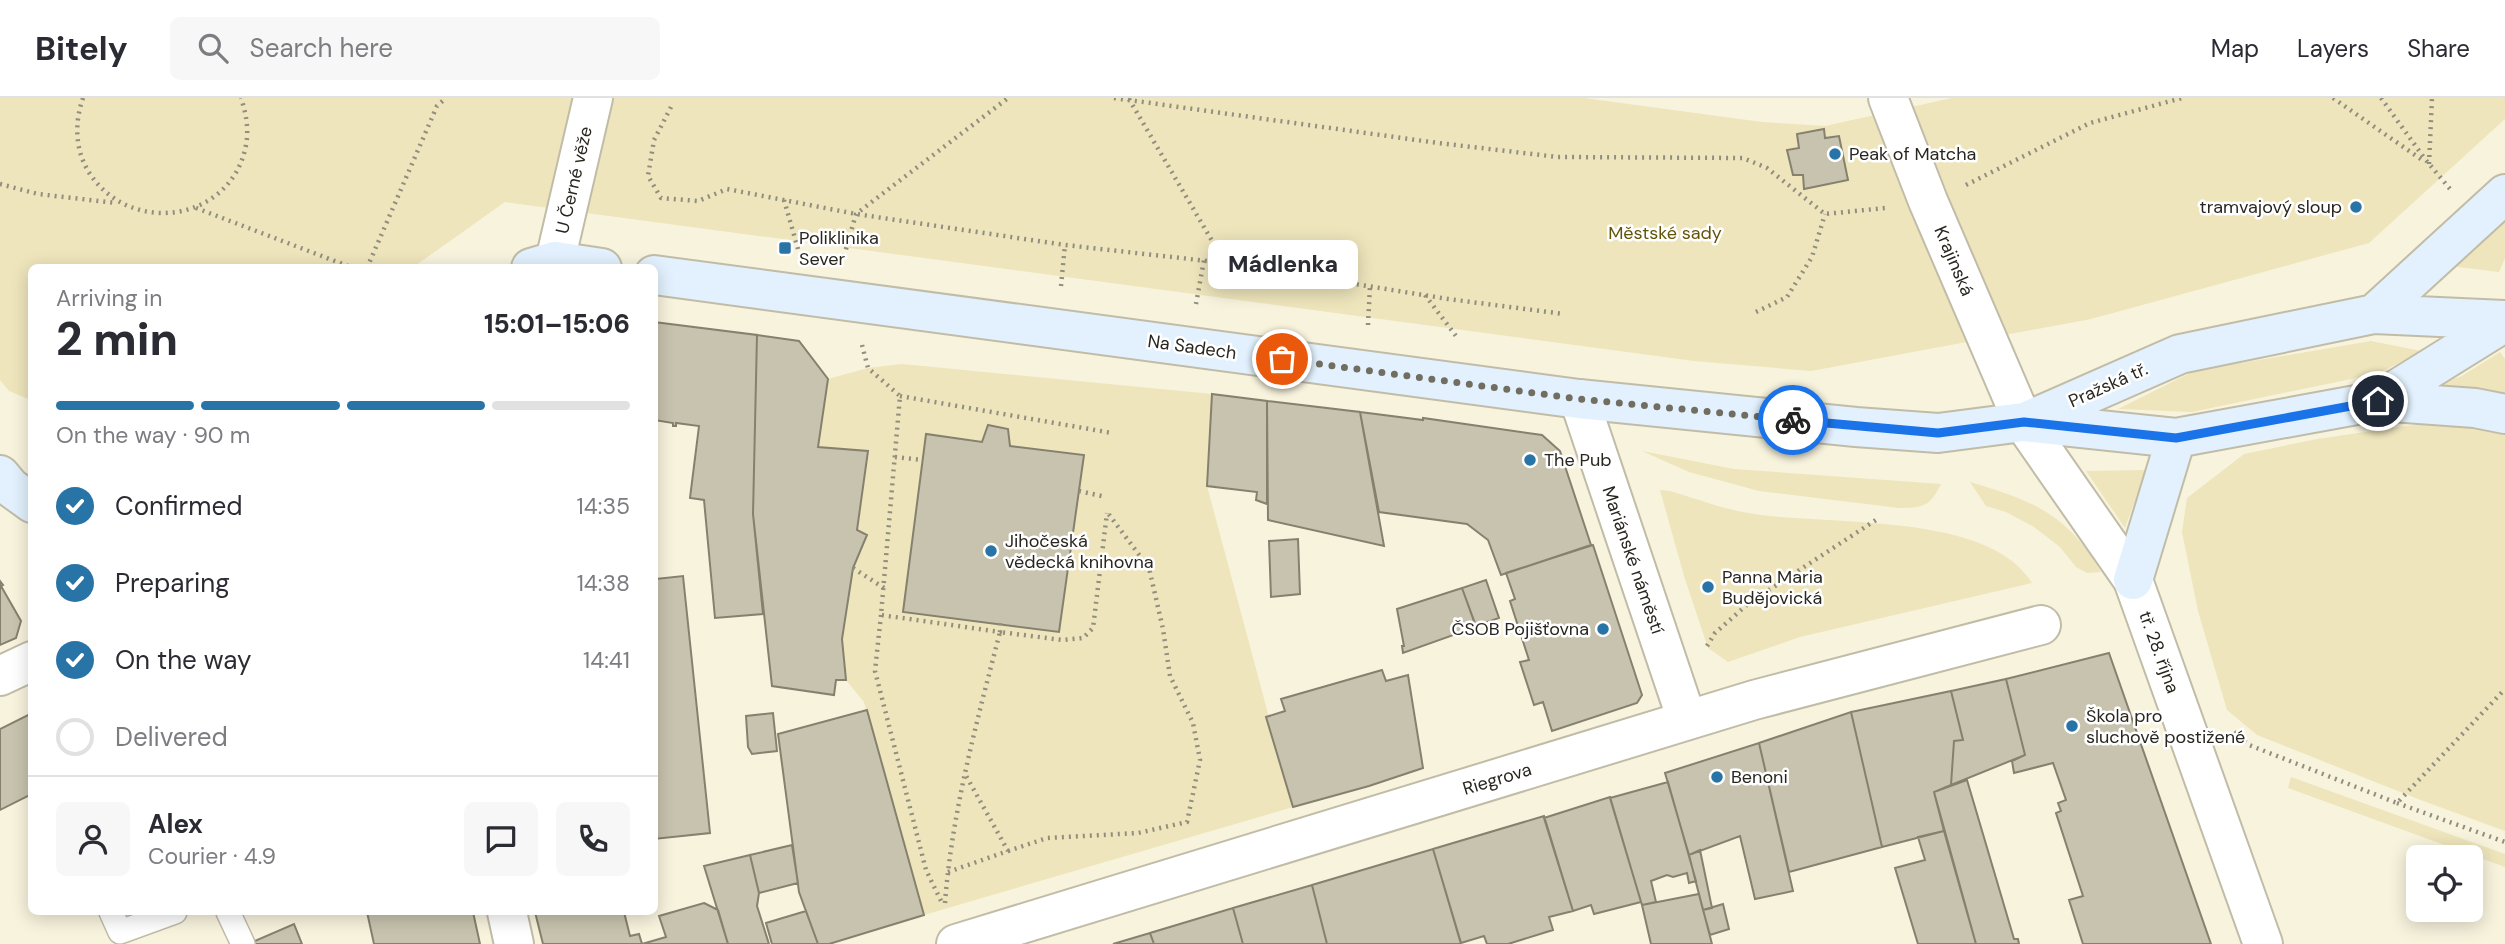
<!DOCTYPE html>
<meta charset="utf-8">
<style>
:root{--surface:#fff;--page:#f7f7f7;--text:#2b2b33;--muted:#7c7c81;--line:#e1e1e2;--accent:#2974a7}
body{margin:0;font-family:"DM Sans",sans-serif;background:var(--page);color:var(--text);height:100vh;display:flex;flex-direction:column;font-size:26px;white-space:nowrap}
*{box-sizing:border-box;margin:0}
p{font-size:23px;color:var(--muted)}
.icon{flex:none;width:38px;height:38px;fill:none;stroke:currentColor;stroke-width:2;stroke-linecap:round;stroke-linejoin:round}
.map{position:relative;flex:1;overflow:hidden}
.panel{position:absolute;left:28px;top:166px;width:630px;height:651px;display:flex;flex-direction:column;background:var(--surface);border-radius:10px;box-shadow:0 4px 18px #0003}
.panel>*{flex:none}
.tools{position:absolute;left:2406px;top:747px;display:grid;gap:14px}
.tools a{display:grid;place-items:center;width:77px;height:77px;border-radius:10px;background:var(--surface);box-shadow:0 4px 18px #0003;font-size:35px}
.pin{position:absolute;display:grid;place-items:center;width:60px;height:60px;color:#fff;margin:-30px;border:4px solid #fff;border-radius:50%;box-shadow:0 2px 7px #0007}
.courier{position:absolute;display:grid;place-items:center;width:70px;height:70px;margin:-35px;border:5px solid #1a73e8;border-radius:50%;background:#fff;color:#222;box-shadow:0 2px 9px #0007}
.bubble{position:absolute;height:49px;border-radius:10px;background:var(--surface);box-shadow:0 4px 18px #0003;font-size:23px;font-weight:800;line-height:49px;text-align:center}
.head em{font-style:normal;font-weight:800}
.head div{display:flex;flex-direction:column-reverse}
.head{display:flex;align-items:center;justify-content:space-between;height:119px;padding:0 28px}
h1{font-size:46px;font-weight:800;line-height:52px}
.bar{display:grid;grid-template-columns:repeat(4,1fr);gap:10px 7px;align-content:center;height:84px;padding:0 28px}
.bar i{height:9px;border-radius:5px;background:var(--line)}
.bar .current{background:var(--accent)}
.bar p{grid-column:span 4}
.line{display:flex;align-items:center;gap:18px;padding:0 28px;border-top:2px solid var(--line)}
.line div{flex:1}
.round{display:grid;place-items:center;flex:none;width:74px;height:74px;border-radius:10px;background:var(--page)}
ol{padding:0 28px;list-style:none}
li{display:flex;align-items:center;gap:21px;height:77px}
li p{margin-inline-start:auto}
li .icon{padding:7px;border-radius:50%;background:var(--accent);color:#fff;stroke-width:4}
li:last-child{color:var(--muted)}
li i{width:38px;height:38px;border:4px solid var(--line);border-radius:50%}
header{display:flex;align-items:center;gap:42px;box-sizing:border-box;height:98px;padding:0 35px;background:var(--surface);border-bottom:2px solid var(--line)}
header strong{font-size:33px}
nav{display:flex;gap:38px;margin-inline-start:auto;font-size:24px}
.search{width:490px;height:63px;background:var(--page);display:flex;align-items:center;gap:18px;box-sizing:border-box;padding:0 24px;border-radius:10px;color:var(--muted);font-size:26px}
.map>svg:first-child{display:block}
</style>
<header>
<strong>Bitely</strong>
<div class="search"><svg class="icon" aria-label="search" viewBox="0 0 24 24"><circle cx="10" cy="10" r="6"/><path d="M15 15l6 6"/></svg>Search here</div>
<nav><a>Map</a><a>Layers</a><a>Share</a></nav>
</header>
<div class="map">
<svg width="2505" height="846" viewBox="0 0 2505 846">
<rect width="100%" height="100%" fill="#f8f3dd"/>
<!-- green -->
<path fill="#eee5bc" d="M0,0H1584L1762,24L1825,28L1952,0H2505V21L2369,145L2091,221L1811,273L1694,263L505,104L412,170H32L31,302L9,293L0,282Z
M2505,106V160L2499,174L2442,167Z
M2371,243L2421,253L2380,275L2192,314L2118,311L2194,273Z
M2500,254L2505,261V300L2425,291L2462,278Z
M902,266L1212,296L1207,388L1293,709L924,817L864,604L846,582L842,541L868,353L818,349L828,281L868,270Z
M2448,322L2505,335V733L2418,701L2257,637L2227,612L2198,513L2182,434L2187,400L2244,356L2317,341Z
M1642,353L1734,371L1941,386C1930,408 1924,410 1899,410L1759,393L1689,374Z
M2146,372L2125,430L2086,373Z
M1970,384C2031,402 2068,416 2101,474L2087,475L2076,469L2060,449L2034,429L2006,414L1986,408Z
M1660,392C1672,392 1684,398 1696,401C1713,407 1731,412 1748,415C1825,429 1987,412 2032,485L1800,539L1728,564L1708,550L1684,478Z
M2291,679L2505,756V769L2288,690Z"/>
<!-- building -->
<path fill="#c7c3ae" stroke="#86816e" stroke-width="2" d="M1824,31L1825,40L1839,38L1848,82L1804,91L1803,77H1793L1787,52L1799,50L1797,36Z
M654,224L757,237L753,416L763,516L715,520L704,402L690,400L699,328L676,325V328H673V325L654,322Z
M757,237L799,243L828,281L818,349L868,353L857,432L867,437L853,470L842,541L846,582H836L834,597L772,588L753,416Z
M1212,296L1267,303V406L1256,402L1257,394L1207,388Z
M1267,303L1360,314L1384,448L1268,422Z
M1360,314L1423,322V320L1542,337L1560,353L1591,447L1501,477L1488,442L1467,426L1379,414Z
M988,327L1008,331L1010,348L1084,357L1059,534L903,514L926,336L982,344Z
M1298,441L1300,496L1271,499L1269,443Z
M1593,447L1642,597L1637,605L1552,633L1543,604L1534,607L1520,564L1529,562L1510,503L1515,501L1506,475Z
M654,467L656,481L683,478L710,735L654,741Z
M1486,482L1499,520L1476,528L1462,490Z
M0,483L3,487L1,488L21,523L16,540L0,547Z
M1462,490L1476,529L1403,555L1402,548H1404L1397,511Z
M2109,555L2211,846H2083L2069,802L2083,798L2056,715L2061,713L2058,705L2066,702L2053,665L2014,675L2012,663L2025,657L2006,581Z
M1382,572L1386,583L1408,577L1423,670L1369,688L1293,709L1266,619L1285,613L1281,601Z
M2006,581L2025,657L1951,687L1954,643L1963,642L1951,593Z
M1951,593L1963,642L1954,643L1951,687L1934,694L1944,733L1882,749L1851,614Z
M867,612L924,817L829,846H818L799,794L778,636Z
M1851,614L1882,749L1789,774L1759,645Z
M32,615V696L0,712V631Z
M773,615L777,653L752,656L748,649L746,618Z
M1759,645L1793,793L1755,801L1740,738L1689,757L1665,675Z
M1967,682L2014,841H2018L2019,846H1976L1934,694Z
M1668,684L1696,783L1689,785L1687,775L1673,779L1667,777L1651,783L1656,804L1642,807L1610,700Z
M1610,699L1641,804L1594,816L1591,807L1573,813L1544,720Z
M1544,718L1573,813L1549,819L1553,832L1508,846H1487L1484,838L1461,845L1433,751Z
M1944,733L1976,846H1918L1895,770L1925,762L1918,739Z
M792,747L798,785L759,795L750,757Z
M1433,751L1461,846H1327L1312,787Z
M1700,752L1712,810L1703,812L1689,757Z
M750,757L759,795L757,808L769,846H728L704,768Z
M1312,787L1327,846H1243L1233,810Z
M1699,796L1712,846H1651L1642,807Z
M704,805L718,812L728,846H642L666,839L659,818Z
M1723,806L1729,831L1710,837L1703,812Z
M1233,810L1243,846H1154L1150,835Z
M806,813L818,846H772L766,825Z
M367,814H473L480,846H374Z
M535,814H624L630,838L639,836L642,846H543Z
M294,826L302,846H248Z
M1150,835L1154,846H1113Z"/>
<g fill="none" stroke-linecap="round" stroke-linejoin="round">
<defs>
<path id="lane" d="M111,814L120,834L175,814
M228,814L243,846"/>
<path id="street" d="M1888,0L1928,103L2023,324L2133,482L2263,846
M555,163L593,0
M1579,301L1687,622
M0,578L32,563
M507,814L514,846
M956,846L1754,602L2041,527"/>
<path id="secondary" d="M531,170L555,163L602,170
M654,177L1579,301L1856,329L1938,335L2023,324L2176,340L2378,303L2475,310L2505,316
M2374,216L2505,96
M2378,303L2505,224
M2025,324L2180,256L2374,216L2505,222
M0,377L10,389L32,405
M2133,482L2176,340"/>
</defs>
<!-- lane casing -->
<use href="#lane" stroke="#c1bca7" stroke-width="26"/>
<!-- street casing -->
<use href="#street" stroke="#c1bca7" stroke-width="42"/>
<!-- secondary casing -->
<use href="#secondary" stroke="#c1bca7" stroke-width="42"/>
<!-- path -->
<path stroke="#928e7f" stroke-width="4.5" stroke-dasharray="2 5" stroke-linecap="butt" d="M83,0C74,26 75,53 90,76C132,139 232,123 246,47C249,31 246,15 241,0
M1114,0L1438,45L1558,59L1743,60L1767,70L1825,116L1885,110
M2333,0L2425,64
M2381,0L2425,61L2450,91
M1129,1L1225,165
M671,9L654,42L648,78L661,100L698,103L727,91L856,116L1065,147L1225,165L1448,201L1564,216
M2429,66L2432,0
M0,86L38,96L116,105
M1966,87L2090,25L2182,0
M784,102L798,151
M196,110L353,170
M844,158L856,116L1008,0
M367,170L437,8L446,0
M1061,188L1065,147
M1425,197L1456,238
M1196,206L1204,162
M1756,214L1787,199L1812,159L1825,116
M1368,227L1370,188
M862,247L868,270L900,298L881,517L1000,534V525
M900,298L1112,335
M895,359L923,362
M1079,393L1106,399
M853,470L884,490
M881,517L875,573L926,772L943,807
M1707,548L1715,535L1749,505L1879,420
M2234,634L2249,647L2397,705L2505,591
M2397,705L2505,744
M1008,753L1047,740L1138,735L1187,724L1200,662L1193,625L1170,578L1163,531L1149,470L1107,414
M948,774L1008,753L965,676
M945,805C952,713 977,623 1000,534L1062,542L1083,540L1093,530L1107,415"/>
<!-- lane -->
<use href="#lane" stroke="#fff" stroke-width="23"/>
<!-- street -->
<use href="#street" stroke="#fff" stroke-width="38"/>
<!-- secondary -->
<use href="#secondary" stroke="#e2f1fd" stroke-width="38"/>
</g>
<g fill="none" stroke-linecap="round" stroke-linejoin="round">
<!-- done -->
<path stroke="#716e61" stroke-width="7" stroke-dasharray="0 12.6" d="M1282,261L1579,301L1793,322"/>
<!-- route -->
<path stroke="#1a73e8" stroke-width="9" d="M1793,322L1938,335L2024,324L2176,340L2378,303"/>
</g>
<!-- markers -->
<g fill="#2974a7" stroke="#fff" stroke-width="2.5">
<circle cx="1835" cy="56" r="7"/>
<circle cx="2356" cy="109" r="7"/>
<rect x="778" y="143" width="14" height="14" rx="3.5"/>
<circle cx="1530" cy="362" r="7"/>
<circle cx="991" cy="453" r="7"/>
<circle cx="1708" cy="489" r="7"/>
<circle cx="1603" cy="531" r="7"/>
<circle cx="2072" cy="628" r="7"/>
<circle cx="1717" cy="679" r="7"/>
</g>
<g text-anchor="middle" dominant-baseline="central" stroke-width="5" stroke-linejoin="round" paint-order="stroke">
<!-- poi labels -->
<g font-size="18" fill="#28261e" stroke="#fff" text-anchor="start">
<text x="1849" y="56">Peak of Matcha</text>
<text x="2342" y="109" text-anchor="end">tramvajový sloup</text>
<text x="799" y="140">Poliklinika<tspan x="799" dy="21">Sever</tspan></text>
<text x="1544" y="362">The Pub</text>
<text x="1005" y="443">Jihočeská<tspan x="1005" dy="21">vědecká knihovna</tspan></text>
<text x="1722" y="479">Panna Maria<tspan x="1722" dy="21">Budějovická</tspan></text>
<text x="1589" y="531" text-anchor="end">ČSOB Pojišťovna</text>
<text x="2086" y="618">Škola pro<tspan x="2086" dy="21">sluchově postižené</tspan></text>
<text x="1731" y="679">Benoni</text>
</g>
<!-- street labels -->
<g font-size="18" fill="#28261e" stroke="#fff">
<text transform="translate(574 82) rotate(-77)">U Černé věže</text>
<text transform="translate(1954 163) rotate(67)">Krajinská</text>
<text transform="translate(1192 249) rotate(8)">Na Sadech</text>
<text transform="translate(2108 287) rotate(-24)">Pražská tř.</text>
<text transform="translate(1633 462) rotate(71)">Mariánské náměstí</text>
<text transform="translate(2159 554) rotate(70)">tř. 28. října</text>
<text transform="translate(1497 681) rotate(-17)">Riegrova</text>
</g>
<!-- park labels -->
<g font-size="18" fill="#635408" stroke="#fff">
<text x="1665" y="135">Městské sady</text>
</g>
</g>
</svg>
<div class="tools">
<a><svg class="icon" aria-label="locate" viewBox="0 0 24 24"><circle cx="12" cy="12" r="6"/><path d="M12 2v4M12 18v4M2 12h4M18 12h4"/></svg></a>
</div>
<div class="pin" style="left:1282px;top:261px;background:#ea580c"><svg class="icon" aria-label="bag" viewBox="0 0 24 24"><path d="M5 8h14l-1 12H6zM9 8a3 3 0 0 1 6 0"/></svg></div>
<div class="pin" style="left:2378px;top:303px;background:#1f2937"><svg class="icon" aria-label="home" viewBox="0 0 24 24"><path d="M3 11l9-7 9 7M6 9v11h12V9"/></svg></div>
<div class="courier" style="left:1793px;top:322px"><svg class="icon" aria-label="bike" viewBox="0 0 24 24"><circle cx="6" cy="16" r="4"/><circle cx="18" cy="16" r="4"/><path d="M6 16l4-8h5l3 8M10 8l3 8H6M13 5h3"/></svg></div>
<div class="bubble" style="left:1208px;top:142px;width:150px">Mádlenka</div>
<section class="panel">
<div class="head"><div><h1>2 min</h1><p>Arriving in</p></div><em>15:01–15:06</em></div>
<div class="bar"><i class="current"></i><i class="current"></i><i class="current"></i><i></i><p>On the way · 90 m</p></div>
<ol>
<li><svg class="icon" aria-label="check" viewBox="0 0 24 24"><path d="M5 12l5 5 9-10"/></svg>Confirmed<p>14:35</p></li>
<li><svg class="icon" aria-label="check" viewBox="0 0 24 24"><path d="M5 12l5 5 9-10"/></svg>Preparing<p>14:38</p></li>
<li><svg class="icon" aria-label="check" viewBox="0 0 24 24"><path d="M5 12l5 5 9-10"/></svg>On the way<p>14:41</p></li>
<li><i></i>Delivered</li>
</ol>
<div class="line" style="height:126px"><a class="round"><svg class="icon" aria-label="person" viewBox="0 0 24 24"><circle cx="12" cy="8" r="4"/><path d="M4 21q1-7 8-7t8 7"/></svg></a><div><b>Alex</b><p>Courier · 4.9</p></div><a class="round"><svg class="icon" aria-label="chat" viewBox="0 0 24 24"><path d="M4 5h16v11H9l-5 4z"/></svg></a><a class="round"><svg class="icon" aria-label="phone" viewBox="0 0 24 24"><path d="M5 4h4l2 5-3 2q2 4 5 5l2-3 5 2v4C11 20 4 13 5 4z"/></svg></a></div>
</section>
</div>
